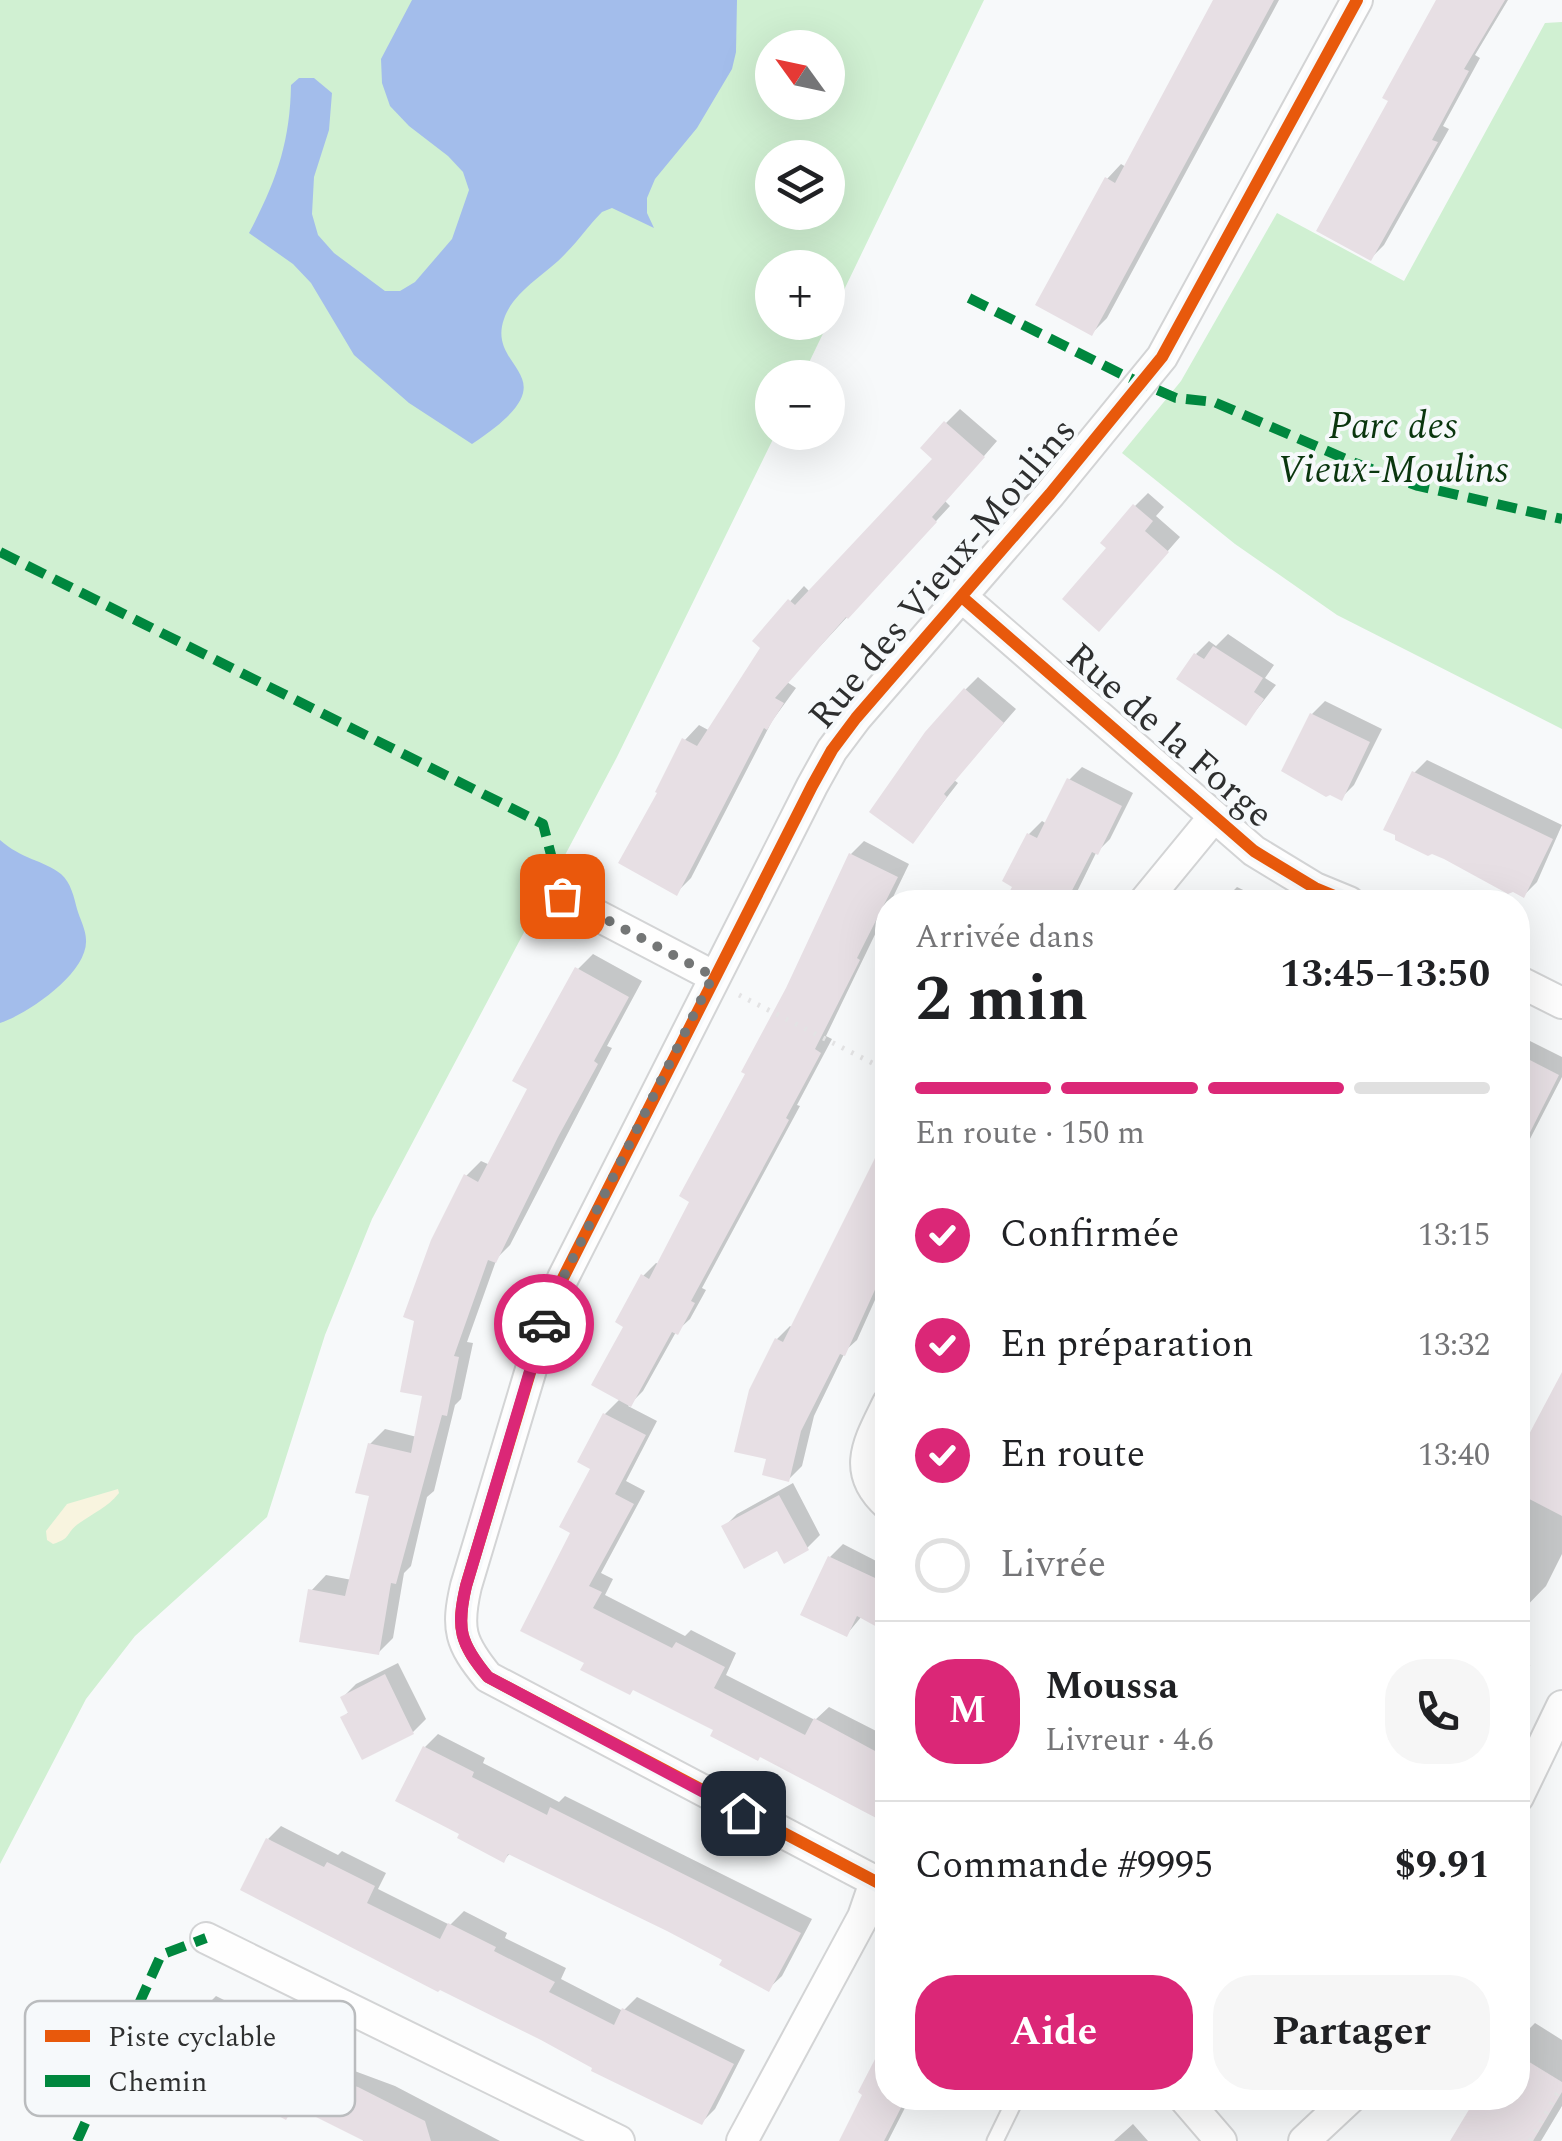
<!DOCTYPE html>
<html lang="fr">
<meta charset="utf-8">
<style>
:root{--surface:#fff;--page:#f6f6f6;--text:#202124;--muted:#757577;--line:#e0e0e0;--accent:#db2777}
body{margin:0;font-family:Spectral,serif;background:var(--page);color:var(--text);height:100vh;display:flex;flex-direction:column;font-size:38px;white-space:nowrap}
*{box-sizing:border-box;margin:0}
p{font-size:32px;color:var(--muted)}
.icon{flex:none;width:55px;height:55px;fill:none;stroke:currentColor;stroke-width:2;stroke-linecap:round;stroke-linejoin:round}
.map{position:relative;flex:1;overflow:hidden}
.drawer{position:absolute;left:875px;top:890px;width:655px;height:1220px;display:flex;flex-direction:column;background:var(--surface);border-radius:40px;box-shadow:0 10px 40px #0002}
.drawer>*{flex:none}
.needle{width:65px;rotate:303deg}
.fabs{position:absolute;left:755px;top:30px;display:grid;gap:20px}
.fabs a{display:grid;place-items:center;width:90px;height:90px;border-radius:50%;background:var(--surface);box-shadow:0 10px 40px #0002;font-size:50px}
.pin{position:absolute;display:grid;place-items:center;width:85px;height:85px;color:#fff;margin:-42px;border-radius:20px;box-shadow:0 5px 15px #0006}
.courier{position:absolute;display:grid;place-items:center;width:100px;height:100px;margin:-50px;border:8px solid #db2777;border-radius:50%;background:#fff;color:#222;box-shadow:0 2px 12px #0007}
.summary em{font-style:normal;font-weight:700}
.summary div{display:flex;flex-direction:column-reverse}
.summary{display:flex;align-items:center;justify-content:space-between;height:170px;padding:0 40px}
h1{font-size:65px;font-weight:700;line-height:75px}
.bar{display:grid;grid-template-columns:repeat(4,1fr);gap:15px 10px;align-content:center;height:120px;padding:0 40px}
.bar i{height:12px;border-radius:8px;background:var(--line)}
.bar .active{background:var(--accent)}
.bar p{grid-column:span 4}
.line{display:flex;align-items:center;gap:25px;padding:0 40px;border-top:2px solid var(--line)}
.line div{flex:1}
.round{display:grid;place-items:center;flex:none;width:105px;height:105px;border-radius:40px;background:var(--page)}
ol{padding:0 40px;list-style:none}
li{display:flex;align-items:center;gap:30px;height:110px}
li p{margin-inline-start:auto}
li .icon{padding:10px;border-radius:50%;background:var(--accent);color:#fff;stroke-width:4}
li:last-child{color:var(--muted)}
li i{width:55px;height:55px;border:5px solid var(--line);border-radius:50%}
.primary-button{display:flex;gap:20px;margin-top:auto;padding:20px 40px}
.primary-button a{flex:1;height:115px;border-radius:40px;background:var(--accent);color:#fff;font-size:40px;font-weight:700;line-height:115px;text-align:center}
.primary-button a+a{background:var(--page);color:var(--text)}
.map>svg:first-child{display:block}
</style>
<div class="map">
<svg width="1562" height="2141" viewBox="0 0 1562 2141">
<rect width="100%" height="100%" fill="#f7f9fa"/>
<!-- green -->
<path fill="#d0f0d2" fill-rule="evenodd" d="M0,0H984L802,377L772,378V432L776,433L617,757L372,1219L325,1335L267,1517L135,1636L86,1699L0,1864ZM772,48H828V102H772ZM772,158H828V212H772ZM772,268H828V322H772Z
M1562,22V729L1337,615L1235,544L1122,453L1181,381L1277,213L1404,281L1545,23Z"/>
<!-- sand -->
<path fill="#f8f4df" d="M118,1489L119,1493C107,1508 93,1513 78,1524C65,1534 72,1538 53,1544L47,1540L46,1531L67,1504Z"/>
<!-- water -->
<path fill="#a3bdeb" d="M412,0H737L736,52L732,69L697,128L655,179L647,198V213L654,228L612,208L602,212C589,225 579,240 566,253C546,275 514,290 504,319C485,372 578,374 472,444L409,403L354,355L311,283L293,264L249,233C276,182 290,143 291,85L299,78H314L332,93L329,130L314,177L312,214L318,235L334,253L385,291H400L415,282L452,239L469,190L463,172L448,156L409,126L390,106L382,83L381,59Z
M0,840C21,859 43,860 61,874C71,883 74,897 77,909C80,919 86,930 86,940C88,973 28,1014 0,1023Z"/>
<!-- shadow -->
<path fill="#0003" d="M1216,0H1279L1107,318L1092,333L1107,179L1121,164L1126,167Z
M1440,0H1508L1475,55L1480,58L1443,126L1449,129L1384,245L1371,258L1391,100Z
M960,409L997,441L945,501L950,506L787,682L796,688L772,721L691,878L676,893L685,740L699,725L710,731L763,647L755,640L804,586L810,592L936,459L946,423Z
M1148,493L1164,507L1156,516L1180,537L1112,615L1110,548L1135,506Z
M1228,634L1274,665L1265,678L1276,685L1246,723L1196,654L1209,641L1216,646Z
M978,677L1016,709L954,780L958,783L913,841L965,690Z
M1325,701L1382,729L1354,785L1341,798L1312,714Z
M1427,760L1562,825L1537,882L1524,895L1414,773Z
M1082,767L1133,793L1110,839L1096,853L1072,902H1007L1016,886L1029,834L1042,821L1047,824L1069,780Z
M864,841L909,864L826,1036L832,1039L797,1105L800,1106L702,1288L706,1290L690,1319L676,1332L643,1391L628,1406L657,1421L626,1481L645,1491L601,1573L613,1579L605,1595L685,1636L691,1630L736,1653L726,1675L815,1720L829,1707L888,1737V1815L587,1662L573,1532L593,1468L605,1414L621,1398L627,1326L643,1276L656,1263L659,1264L692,1200L748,1073L851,854Z
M1237,887L1268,902H1222Z
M593,954L642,981L607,1046L612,1048L510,1245L497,1258L467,1342L473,1343L461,1399L455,1405L434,1491L427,1497L411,1566L404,1573L393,1638L378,1653L311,1591L326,1575L352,1580L372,1494L370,1444L385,1429L417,1437L466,1176L481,1161L490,1165L530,1088L578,969Z
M1530,1041L1562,1057V1077L1518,1162V1054Z
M888,1133V1271L857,1340L846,1350L814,1416L802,1466L789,1479L777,1339L790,1326L793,1328Z
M1562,1375V1554L1546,1586L1518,1615V1498L1523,1493L1518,1490V1461Z
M793,1483L820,1535L807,1548L724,1527L737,1514Z
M843,1544L888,1567V1629L862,1616L847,1634L830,1557Z
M398,1663L426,1719L413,1732L363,1757L343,1717L350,1711L343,1697L356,1684Z
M438,1734L485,1758L483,1763L559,1802L565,1796L812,1919L782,1976L768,1989L725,1959L511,1852L504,1860L462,1833L425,1747Z
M281,1826L338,1855L342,1851L386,1873L378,1889L450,1925L464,1911L507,1933L505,1938L566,1968L561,1979L623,2011L637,1997L745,2050L715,2109L702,2122L595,2067L268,1839Z
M216,1996L260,2018L257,2023L333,2063L395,2086L500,2141H363L364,2138L298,2105L286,2117L206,2038L203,2009Z
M1535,2023L1562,2040V2106L1541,2141H1453L1479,2098H1518V2040Z
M888,2098H910L888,2141H842Z
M1133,2124L1148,2141H1114Z"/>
<!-- building -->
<path fill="#e7dfe4" d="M1213,0H1274L1092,336L1035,305L1105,177L1115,183Z
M1436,0H1505L1464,69L1469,71L1432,140L1438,142L1371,261L1316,231L1388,101L1382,98Z
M944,421L985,457L932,517L937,522L848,619L846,617L775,698L784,703L767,730L764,728L677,896L618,863L657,793L655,792L682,738L697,746L760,648L752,641L788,599L795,605L932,459L920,448Z
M1133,504L1153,521L1145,531L1169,552L1099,632L1062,599L1106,548L1100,543Z
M1213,646L1263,678L1254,692L1264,699L1246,726L1176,679L1194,653L1204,659Z
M964,688L1004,723L944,794L947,797L913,844L869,812L925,732Z
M1310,713L1370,742L1342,801L1330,795L1326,797L1281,771Z
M1412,771L1553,839L1524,898L1513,892L1508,894L1444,859L1432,854L1428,856L1395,840V835L1383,830Z
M1067,778L1122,806L1098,855L1092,852L1066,902H1004L1012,887L1002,881L1027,833L1037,838Z
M849,853L898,877L857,958L860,960L815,1049L821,1053L786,1118L789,1120L691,1301L695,1303L678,1335L672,1332L631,1407L591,1385L623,1327L615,1322L641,1274L649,1279L689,1202L679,1196L745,1074L741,1072L786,988Z
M575,967L629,997L594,1061L598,1064L558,1137L496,1263L488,1260L454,1356L459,1357L447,1416L442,1415L396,1584L391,1583L379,1655L299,1642L308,1589L345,1596L369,1496L355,1493L368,1443L411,1453L422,1396L400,1392L414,1321L403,1317L431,1240L464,1174L478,1182L527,1089L512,1081Z
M1518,1054L1559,1075L1518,1156Z
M888,1132V1261L845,1356L840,1354L801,1431L789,1482L762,1475L766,1459L734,1452L749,1390L775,1338L783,1342Z
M1562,1372V1516L1518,1493V1455Z
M603,1413L646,1435L615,1494L634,1504L589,1586L602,1592L593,1608L672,1648L676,1642L725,1667L714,1688L805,1735L814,1718L888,1758V1805L880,1820L760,1757L758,1761L710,1736L713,1730L633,1690L630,1695L580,1670L584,1663L520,1631L570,1533L559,1527L590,1469L577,1462Z
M779,1495L809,1550L784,1564L777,1551L744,1569L721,1526Z
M828,1556L888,1584V1633L857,1616L847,1637L800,1615Z
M385,1674L414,1734L362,1760L340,1717L348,1713L340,1697Z
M423,1746L474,1772L472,1777L547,1815L550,1807L801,1933L769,1992L719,1965L722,1960L667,1931L508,1854L504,1863L457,1838L459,1834L395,1801Z
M266,1838L324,1867L327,1862L375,1886L367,1903L440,1939L448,1923L496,1947L494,1951L555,1982L549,1992L614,2025L622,2008L734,2064L702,2125L591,2071L592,2068L541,2040L440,1990L438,1992L240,1890Z
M201,2007L249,2032L246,2036L319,2075L358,2087L425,2121L431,2141H364L294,2106L286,2120L189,2068L203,2039L188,2032Z
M888,2034V2098H906L884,2141H839L862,2095L858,2092Z
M1518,2055L1562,2082V2092L1533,2141H1450L1476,2098H1518Z"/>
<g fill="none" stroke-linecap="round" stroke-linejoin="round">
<defs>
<path id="service" d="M995,2141L1016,2098"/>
<path id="minor" d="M962,597L1254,851L1315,888L1349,902
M562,897L713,976
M1144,902L1213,818
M1518,981L1562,1003
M888,1403C869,1442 850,1471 888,1505
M1518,1797L1562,1706
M888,1888L488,1677C460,1643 456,1629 466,1586L547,1316L563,1278L812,786L832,750L856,718L1050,494L1162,357L1357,0
M206,1938L619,2141
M1184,2098L1221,2141
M742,2141L863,1917L875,1882
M1304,2141L1350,2098"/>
</defs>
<!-- service casing -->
<use href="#service" stroke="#d3d4d5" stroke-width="19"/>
<!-- minor casing -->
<use href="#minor" stroke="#d3d4d5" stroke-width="34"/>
<!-- path -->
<path stroke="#e3e3e4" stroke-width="5" stroke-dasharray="2.5 8" stroke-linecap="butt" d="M739,995L888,1071
M1518,1661L1532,1669
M1530,2141L1558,2092"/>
<!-- service -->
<use href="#service" stroke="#fefefe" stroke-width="15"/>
<!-- minor -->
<use href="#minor" stroke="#fefefe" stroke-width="30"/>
<!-- quiet -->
<path stroke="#00873e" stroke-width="10" stroke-dasharray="20 10" stroke-linecap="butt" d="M969,298L1123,375L1176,398L1214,402L1355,463L1418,486L1562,519
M0,552L543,824L562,897
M77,2141L161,1955L206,1938"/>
<defs>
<path id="cycleway" d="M962,597L1254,851L1315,888L1349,902
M888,1888L488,1677C460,1643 456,1629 466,1586L547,1316L563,1278L812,786L832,750L856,718L1050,494L1162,357L1357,0"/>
</defs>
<!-- cycleway casing -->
<use href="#cycleway" stroke="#f6f9fb" stroke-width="19"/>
<!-- cycleway -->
<use href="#cycleway" stroke="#e8590c" stroke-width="12"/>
</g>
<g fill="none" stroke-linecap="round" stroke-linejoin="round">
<!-- done -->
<path stroke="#747676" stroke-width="10" stroke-dasharray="0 18" d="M544,1324L563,1278L713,976L562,896"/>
<!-- route -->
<path stroke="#db2777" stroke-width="12" d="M544,1324L466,1586C456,1629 460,1643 488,1677L743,1813"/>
</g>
<g text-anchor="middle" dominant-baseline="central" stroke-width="8" stroke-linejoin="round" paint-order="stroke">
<!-- park labels -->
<g font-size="38" font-style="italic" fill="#0a360e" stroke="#f6f9fb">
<text x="1393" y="427">Parc des<tspan x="1393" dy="44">Vieux-Moulins</tspan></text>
</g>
<!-- street labels -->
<g font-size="38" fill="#2e2f2f" stroke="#f6f9fb">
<text transform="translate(943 574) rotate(-50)">Rue des Vieux-Moulins</text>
<text transform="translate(1169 736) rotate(41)">Rue de la Forge</text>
</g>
</g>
<!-- legend -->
<rect x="25" y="2001" width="330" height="115" rx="15" fill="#f6f9fb" stroke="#babcbe" stroke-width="2.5"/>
<rect x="45" y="2030" width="45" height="12" fill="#e8590c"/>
<rect x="45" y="2075" width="45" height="12" fill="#00873e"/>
<g font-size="28" fill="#2e2f2f">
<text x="108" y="2046">Piste cyclable</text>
<text x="108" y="2091">Chemin</text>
</g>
</svg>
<div class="fabs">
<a><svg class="needle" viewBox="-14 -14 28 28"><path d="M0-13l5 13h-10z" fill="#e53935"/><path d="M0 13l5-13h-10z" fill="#757577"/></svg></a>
<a><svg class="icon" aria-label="layers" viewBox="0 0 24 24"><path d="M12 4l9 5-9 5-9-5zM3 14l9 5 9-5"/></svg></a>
<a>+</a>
<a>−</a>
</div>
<div class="pin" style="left:562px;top:896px;background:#ea580c"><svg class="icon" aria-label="bag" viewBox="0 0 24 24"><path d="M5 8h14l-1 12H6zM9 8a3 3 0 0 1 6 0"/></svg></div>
<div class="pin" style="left:743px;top:1813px;background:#1f2937"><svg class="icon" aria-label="home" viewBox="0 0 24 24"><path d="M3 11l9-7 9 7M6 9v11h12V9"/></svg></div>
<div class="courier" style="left:544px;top:1324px"><svg class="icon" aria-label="car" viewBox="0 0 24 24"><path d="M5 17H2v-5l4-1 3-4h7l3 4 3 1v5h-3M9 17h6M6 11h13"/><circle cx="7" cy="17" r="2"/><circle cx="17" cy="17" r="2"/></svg></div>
<section class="drawer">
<div class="summary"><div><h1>2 min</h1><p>Arrivée dans</p></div><em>13:45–13:50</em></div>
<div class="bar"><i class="active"></i><i class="active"></i><i class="active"></i><i></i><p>En route · 150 m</p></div>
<ol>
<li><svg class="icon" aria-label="check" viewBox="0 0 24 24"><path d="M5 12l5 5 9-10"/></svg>Confirmée<p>13:15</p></li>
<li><svg class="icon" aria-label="check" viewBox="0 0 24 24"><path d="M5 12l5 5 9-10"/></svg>En préparation<p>13:32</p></li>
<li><svg class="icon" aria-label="check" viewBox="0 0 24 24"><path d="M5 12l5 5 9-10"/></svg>En route<p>13:40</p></li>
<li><i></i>Livrée</li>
</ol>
<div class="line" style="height:180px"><b class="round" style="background:var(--accent);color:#fff">M</b><div><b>Moussa</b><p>Livreur · 4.6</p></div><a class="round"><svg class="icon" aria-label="phone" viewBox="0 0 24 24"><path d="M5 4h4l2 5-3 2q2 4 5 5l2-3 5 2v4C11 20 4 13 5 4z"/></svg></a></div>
<div class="line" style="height:130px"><div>Commande #9995</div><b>$9.91</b></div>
<div class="primary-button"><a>Aide</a><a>Partager</a></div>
</section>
</div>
